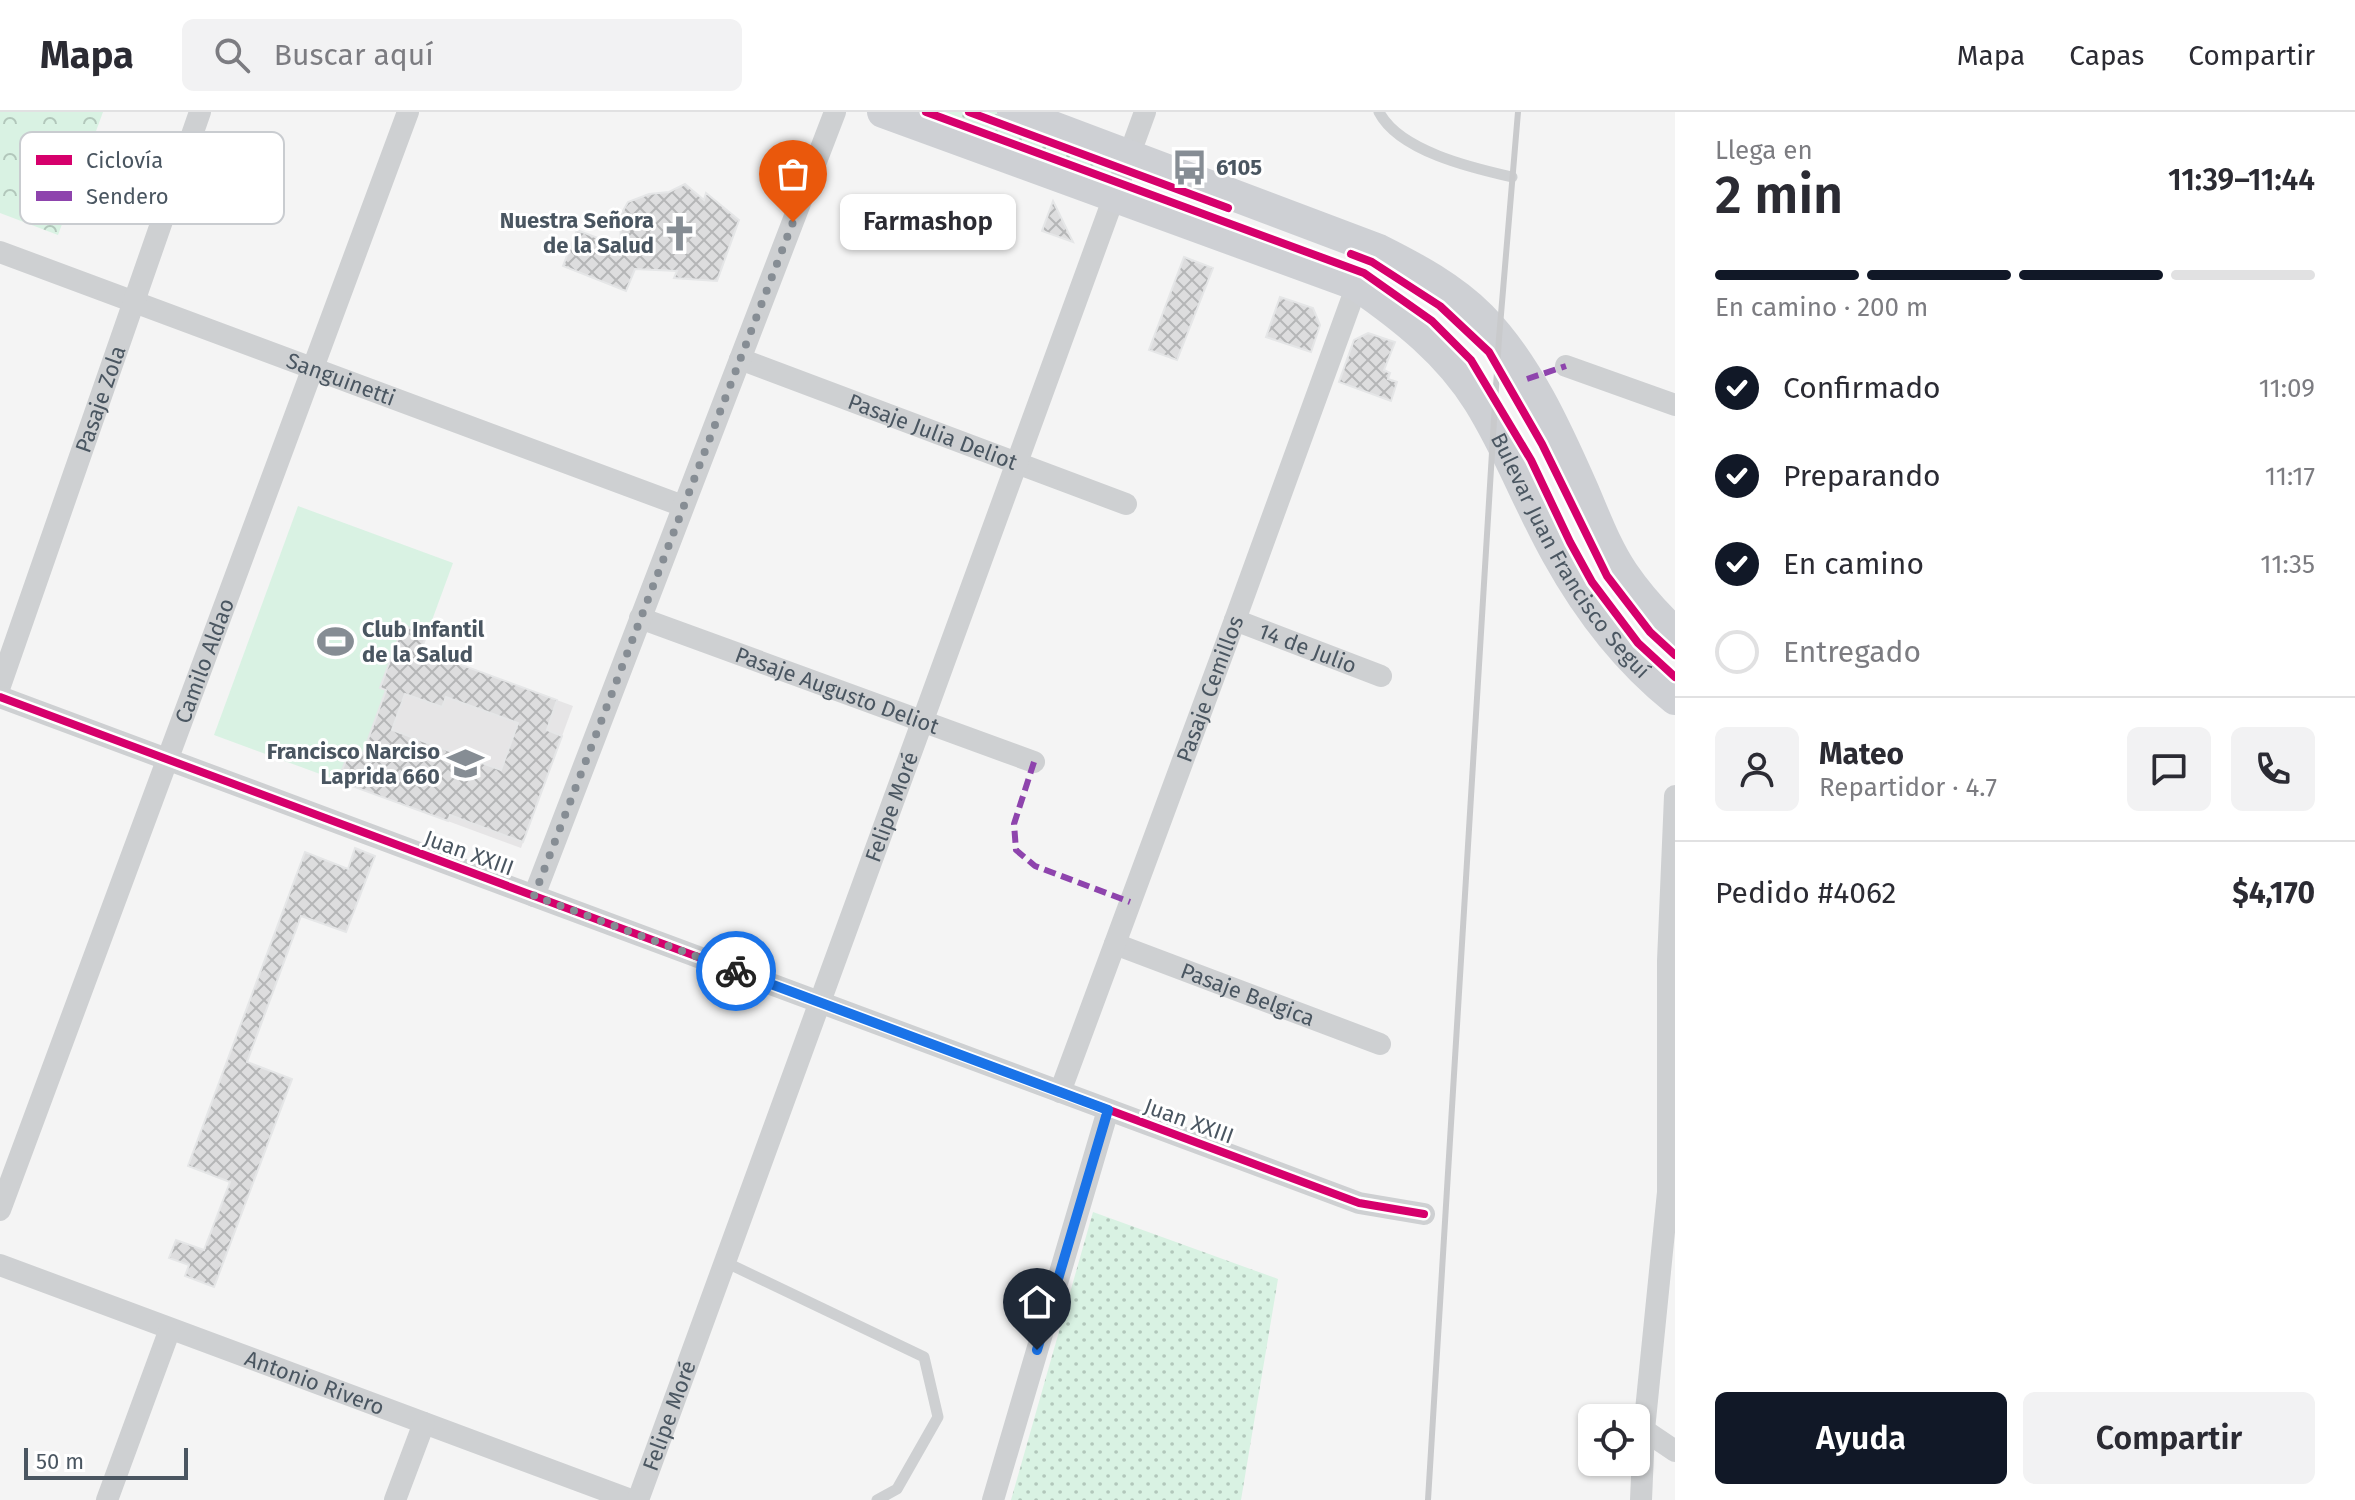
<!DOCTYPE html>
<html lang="es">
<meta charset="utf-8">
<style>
:root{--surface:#fff;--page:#f2f2f3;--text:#2b2b33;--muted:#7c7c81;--line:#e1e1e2;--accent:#111827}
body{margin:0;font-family:"Fira Sans",sans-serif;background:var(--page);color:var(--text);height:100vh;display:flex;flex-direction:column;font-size:30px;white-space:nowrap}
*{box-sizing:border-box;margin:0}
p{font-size:26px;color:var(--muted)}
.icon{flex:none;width:44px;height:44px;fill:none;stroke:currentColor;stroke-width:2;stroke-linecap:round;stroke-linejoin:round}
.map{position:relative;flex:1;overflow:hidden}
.side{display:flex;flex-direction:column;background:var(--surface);width:680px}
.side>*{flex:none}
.fabs{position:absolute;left:1578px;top:1292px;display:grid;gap:16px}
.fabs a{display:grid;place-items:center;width:72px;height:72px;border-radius:12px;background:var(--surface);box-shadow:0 2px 6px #0004;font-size:40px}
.scale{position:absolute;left:24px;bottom:20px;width:164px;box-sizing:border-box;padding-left:8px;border:4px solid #4a5661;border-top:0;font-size:22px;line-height:28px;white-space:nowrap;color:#4a5661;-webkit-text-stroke:6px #fff;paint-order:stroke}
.pin{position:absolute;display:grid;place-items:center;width:68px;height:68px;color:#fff;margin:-82px -34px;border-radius:50% 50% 50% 0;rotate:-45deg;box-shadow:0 0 8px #0007}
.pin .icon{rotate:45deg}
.courier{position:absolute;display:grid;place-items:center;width:80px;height:80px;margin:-40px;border:6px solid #1a73e8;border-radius:50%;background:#fff;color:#222;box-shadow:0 2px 10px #0007}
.bubble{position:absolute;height:56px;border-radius:12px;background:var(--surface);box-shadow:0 2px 6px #0004;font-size:26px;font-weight:600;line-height:56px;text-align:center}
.head em{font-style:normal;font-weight:600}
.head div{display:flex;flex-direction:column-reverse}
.head{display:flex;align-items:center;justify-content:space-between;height:136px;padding:0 40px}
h1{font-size:52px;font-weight:600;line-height:60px}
.bar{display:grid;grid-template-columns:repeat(4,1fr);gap:12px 8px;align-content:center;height:96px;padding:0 40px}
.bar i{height:10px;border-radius:6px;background:var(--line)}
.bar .on{background:var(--accent)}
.bar p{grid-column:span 4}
.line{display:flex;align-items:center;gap:20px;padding:0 40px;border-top:2px solid var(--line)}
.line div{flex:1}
.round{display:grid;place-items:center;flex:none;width:84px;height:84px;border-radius:12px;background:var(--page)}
ol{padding:0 40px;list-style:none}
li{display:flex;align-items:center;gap:24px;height:88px}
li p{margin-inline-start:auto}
li .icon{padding:8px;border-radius:50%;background:var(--accent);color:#fff;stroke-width:4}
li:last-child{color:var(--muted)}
li i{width:44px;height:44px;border:4px solid var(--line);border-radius:50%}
.button{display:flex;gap:16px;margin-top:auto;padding:16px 40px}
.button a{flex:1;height:92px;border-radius:12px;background:var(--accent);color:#fff;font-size:32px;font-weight:600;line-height:92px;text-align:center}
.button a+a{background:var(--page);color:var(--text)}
header{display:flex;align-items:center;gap:48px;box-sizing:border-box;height:112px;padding:0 40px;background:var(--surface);border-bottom:2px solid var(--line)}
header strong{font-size:38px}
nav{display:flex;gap:44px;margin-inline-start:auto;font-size:28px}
.search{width:560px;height:72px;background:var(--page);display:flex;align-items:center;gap:20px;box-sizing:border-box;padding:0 28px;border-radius:12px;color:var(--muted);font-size:30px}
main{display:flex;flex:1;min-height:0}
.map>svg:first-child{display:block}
</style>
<header>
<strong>Mapa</strong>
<div class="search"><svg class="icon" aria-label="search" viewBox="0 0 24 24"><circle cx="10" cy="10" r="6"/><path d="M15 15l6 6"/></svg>Buscar aquí</div>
<nav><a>Mapa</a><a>Capas</a><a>Compartir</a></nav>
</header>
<main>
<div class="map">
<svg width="1675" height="1388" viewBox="0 0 1675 1388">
<defs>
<pattern id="grass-dots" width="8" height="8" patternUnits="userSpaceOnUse" patternTransform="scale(2)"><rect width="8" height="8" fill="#d9f2e3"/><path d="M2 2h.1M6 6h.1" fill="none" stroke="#b2c7bb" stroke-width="1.8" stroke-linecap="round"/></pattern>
<pattern id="forest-crowns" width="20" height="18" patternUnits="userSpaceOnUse" patternTransform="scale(2)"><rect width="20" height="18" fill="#d9f2e3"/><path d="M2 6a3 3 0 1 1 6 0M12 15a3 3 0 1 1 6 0" fill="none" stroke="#b2c7bb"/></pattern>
<pattern id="building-cross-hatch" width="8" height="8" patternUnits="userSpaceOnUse" patternTransform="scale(2)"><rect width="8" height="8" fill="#ddddde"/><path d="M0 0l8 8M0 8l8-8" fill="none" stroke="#b5b6b7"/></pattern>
</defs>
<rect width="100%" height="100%" fill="#f4f4f4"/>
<!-- education -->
<path fill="#e6e5e6" d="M421,538L573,594L521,736L369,680Z"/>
<!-- grass -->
<path fill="url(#grass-dots)" d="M883,0H1013L1129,43L1114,84Z
M1093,1100L1278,1167L1241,1388H1011Z"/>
<!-- forest -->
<path fill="url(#forest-crowns)" d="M0,0H103L58,123L0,101Z"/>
<!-- pitch -->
<path fill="#d9f2e3" d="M298,394L453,451L369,680L214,623Z"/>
<!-- building -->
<path fill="url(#building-cross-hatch)" stroke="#e5e6e7" stroke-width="2" fill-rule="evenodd" d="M685,72L704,88L706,81L739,108L717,169L674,166L677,159L635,157L626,179L563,154L577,118L621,135L620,104L628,90L649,82L669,80Z
M1053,89L1073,130L1042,119Z
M1184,145L1213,156L1177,248L1149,238Z
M1280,185L1313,196L1320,213L1311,240L1266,225Z
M1368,221L1395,230L1384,258L1390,261L1388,267L1397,270L1391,289L1339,270L1354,228Z
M403,513L427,522L421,538L557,588L547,618L562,624L523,730L450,703L448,709L338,669L350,637L363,641L386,578L380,576ZM405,582L442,595L446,585L518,611L501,658L392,618Z
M355,736L375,744L346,820L301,804L247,950L292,967L214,1175L185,1164L189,1153L169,1146L176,1128L204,1138L230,1070L188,1054L305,740L348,757Z"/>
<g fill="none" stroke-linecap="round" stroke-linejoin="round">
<!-- service -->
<path stroke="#ced0d2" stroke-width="11" d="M1379,0C1399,39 1472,56 1512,65
M725,1150L924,1245L938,1305L897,1377L877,1388"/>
<!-- minor -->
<g stroke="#ced0d2" stroke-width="22">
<path id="s1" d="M0,140L683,394"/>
<path id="s2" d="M740,247L1126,392"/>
<path d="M1566,254L1675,293"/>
<path id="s3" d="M640,506L1034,650"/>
<path id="s4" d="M1235,508L1381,564"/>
<path id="s5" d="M0,574L200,0"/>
<path d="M0,585L1359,1091L1424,1102"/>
<path d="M534,784L835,0"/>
<path id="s6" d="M1115,832L1380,932"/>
<path id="s7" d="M1060,980L1235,508L1357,173"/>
<path id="s8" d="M0,1098L408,0"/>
<path id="s9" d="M0,1153L631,1388"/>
<path d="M1644,1318L1675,1339"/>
<path d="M107,1388L170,1217"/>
<path d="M395,1388L424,1311"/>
<path id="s10" d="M638,1388L1145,0"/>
<path d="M993,1388L1108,998"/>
<path d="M1641,1388L1644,1318L1668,1080V849L1675,684"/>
</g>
<!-- secondary -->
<g stroke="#ced0d4" stroke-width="32">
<path id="s11" d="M883,0L1357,173C1403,205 1449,241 1479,290C1509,338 1529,392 1557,442C1588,498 1625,547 1675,587"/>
<path d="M1013,0L1379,138C1415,156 1452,176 1481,205C1527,252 1557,319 1583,378C1595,406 1606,436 1623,461C1638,483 1656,503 1675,521"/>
</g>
<!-- rail -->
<path stroke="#c9cacc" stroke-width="6" d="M1428,1388L1499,226L1518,0"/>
<!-- quiet -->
<path stroke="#8e44ad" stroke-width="6" stroke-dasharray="12 6" stroke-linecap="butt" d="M1527,267L1566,254
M1034,650L1014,712L1016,738L1035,754L1130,790"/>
<defs>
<path id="cycleway" d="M926,0L1364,161L1432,209L1471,248L1531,348L1570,430L1592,470L1638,531L1675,565
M969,0L1228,96
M1351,142L1372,150L1440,194L1489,240L1542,332L1607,464L1650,520L1675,543
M0,585L1359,1091L1424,1102"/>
</defs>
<!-- cycleway casing -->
<use href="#cycleway" stroke="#fff" stroke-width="13"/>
<!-- cycleway -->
<use href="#cycleway" stroke="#d6006c" stroke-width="8"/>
</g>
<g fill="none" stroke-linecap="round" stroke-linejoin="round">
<!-- done -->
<path stroke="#868d94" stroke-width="8" stroke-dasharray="0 14.4" d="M736,859L534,784L793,110"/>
<!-- route -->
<path stroke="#1a73e8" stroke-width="10" d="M736,859L1108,998L1037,1238"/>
</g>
<!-- icons -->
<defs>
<symbol id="bus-bare" viewBox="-9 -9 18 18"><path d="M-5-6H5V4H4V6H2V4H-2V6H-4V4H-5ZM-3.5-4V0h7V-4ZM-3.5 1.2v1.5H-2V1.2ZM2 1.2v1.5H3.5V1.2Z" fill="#868d94" stroke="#fff" stroke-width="2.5" paint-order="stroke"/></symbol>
<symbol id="church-bare" viewBox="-9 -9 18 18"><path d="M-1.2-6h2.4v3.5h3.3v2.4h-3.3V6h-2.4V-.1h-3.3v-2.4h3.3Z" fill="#868d94" stroke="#fff" stroke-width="2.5" paint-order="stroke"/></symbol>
<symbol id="stadium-bare" viewBox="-9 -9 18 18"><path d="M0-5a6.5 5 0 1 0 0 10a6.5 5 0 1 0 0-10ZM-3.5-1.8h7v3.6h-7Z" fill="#868d94" stroke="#fff" stroke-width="2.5" paint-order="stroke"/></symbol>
<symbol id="school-bare" viewBox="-9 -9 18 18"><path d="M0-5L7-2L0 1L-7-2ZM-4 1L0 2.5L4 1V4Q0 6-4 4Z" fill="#868d94" stroke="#fff" stroke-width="2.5" paint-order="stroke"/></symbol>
</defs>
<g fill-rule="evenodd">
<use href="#bus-bare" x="1164" y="30" width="51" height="51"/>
<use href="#church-bare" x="654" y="96" width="51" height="51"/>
<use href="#stadium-bare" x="310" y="504" width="51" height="51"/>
<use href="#school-bare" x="440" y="626" width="51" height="51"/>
</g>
<g text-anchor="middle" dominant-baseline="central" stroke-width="6" stroke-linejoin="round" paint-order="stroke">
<!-- poi labels -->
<g font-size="22" font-weight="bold" fill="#4a5661" stroke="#fff" text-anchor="start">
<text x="1216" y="55">6105</text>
<text x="654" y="108" text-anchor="end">Nuestra Señora<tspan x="654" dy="25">de la Salud</tspan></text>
<text x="362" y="517">Club Infantil<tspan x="362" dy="25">de la Salud</tspan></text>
<text x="440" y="639" text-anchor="end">Francisco Narciso<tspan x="440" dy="25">Laprida 660</tspan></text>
</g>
<!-- street labels -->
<g font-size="22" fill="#4a5661" stroke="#fff">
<text stroke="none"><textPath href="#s1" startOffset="364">Sanguinetti</textPath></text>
<text stroke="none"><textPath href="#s5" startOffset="304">Pasaje Zola</textPath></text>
<text stroke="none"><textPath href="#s2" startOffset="206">Pasaje Julia Deliot</textPath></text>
<text stroke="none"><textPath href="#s11" startOffset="854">Bulevar Juan Francisco Seguí</textPath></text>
<text stroke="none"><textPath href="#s4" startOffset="78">14 de Julio</textPath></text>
<text stroke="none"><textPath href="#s8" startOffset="586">Camilo Aldao</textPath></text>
<text stroke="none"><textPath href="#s7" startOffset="430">Pasaje Cemillos</textPath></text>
<text stroke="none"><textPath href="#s3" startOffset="210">Pasaje Augusto Deliot</textPath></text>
<text stroke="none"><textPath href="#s10" startOffset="738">Felipe Moré</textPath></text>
<text transform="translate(469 741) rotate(20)">Juan XXIII</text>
<text stroke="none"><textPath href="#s6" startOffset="142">Pasaje Belgica</textPath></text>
<text transform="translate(1189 1009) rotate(20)">Juan XXIII</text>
<text stroke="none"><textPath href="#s9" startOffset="336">Antonio Rivero</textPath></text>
<text stroke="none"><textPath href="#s10" startOffset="90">Felipe Moré</textPath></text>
</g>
</g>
<!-- legend -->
<rect x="20" y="20" width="264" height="92" rx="12" fill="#fff" stroke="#c9ccd0" stroke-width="2"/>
<rect x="36" y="43" width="36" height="10" fill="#d6006c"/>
<rect x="36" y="79" width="36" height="10" fill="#8e44ad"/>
<g font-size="22" fill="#4a5661">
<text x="86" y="56">Ciclovía</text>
<text x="86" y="92">Sendero</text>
</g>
</svg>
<div class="fabs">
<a><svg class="icon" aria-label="locate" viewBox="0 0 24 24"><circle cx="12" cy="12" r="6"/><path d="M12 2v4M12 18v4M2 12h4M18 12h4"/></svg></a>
</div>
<div class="scale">50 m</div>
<div class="pin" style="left:793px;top:110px;background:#ea580c"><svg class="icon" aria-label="bag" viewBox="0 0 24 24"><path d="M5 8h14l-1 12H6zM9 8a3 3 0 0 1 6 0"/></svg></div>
<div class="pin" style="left:1037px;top:1238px;background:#1f2937"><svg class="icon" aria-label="home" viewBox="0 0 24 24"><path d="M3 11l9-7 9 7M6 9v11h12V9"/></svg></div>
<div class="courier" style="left:736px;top:859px"><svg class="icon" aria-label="bike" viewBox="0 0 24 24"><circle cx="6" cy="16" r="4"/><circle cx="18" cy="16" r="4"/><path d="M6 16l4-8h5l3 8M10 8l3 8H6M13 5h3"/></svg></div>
<div class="bubble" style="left:840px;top:82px;width:176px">Farmashop</div>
</div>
<section class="side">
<div class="head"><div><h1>2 min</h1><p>Llega en</p></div><em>11:39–11:44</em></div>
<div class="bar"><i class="on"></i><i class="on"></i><i class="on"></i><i></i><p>En camino · 200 m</p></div>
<ol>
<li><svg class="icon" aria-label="check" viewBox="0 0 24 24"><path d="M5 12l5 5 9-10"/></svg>Confirmado<p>11:09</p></li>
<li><svg class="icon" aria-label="check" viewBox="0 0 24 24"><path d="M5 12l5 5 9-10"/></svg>Preparando<p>11:17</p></li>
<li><svg class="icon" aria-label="check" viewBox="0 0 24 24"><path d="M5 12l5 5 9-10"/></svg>En camino<p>11:35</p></li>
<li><i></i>Entregado</li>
</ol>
<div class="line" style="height:144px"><a class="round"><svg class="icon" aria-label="person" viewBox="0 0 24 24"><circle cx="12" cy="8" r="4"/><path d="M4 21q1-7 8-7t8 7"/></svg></a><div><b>Mateo</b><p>Repartidor · 4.7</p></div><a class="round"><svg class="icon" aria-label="chat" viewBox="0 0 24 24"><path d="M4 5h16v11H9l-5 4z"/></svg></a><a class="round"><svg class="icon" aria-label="phone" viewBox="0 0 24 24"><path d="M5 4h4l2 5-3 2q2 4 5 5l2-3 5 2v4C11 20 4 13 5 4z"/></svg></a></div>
<div class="line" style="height:104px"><div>Pedido #4062</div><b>$4,170</b></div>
<div class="button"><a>Ayuda</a><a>Compartir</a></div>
</section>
</main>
